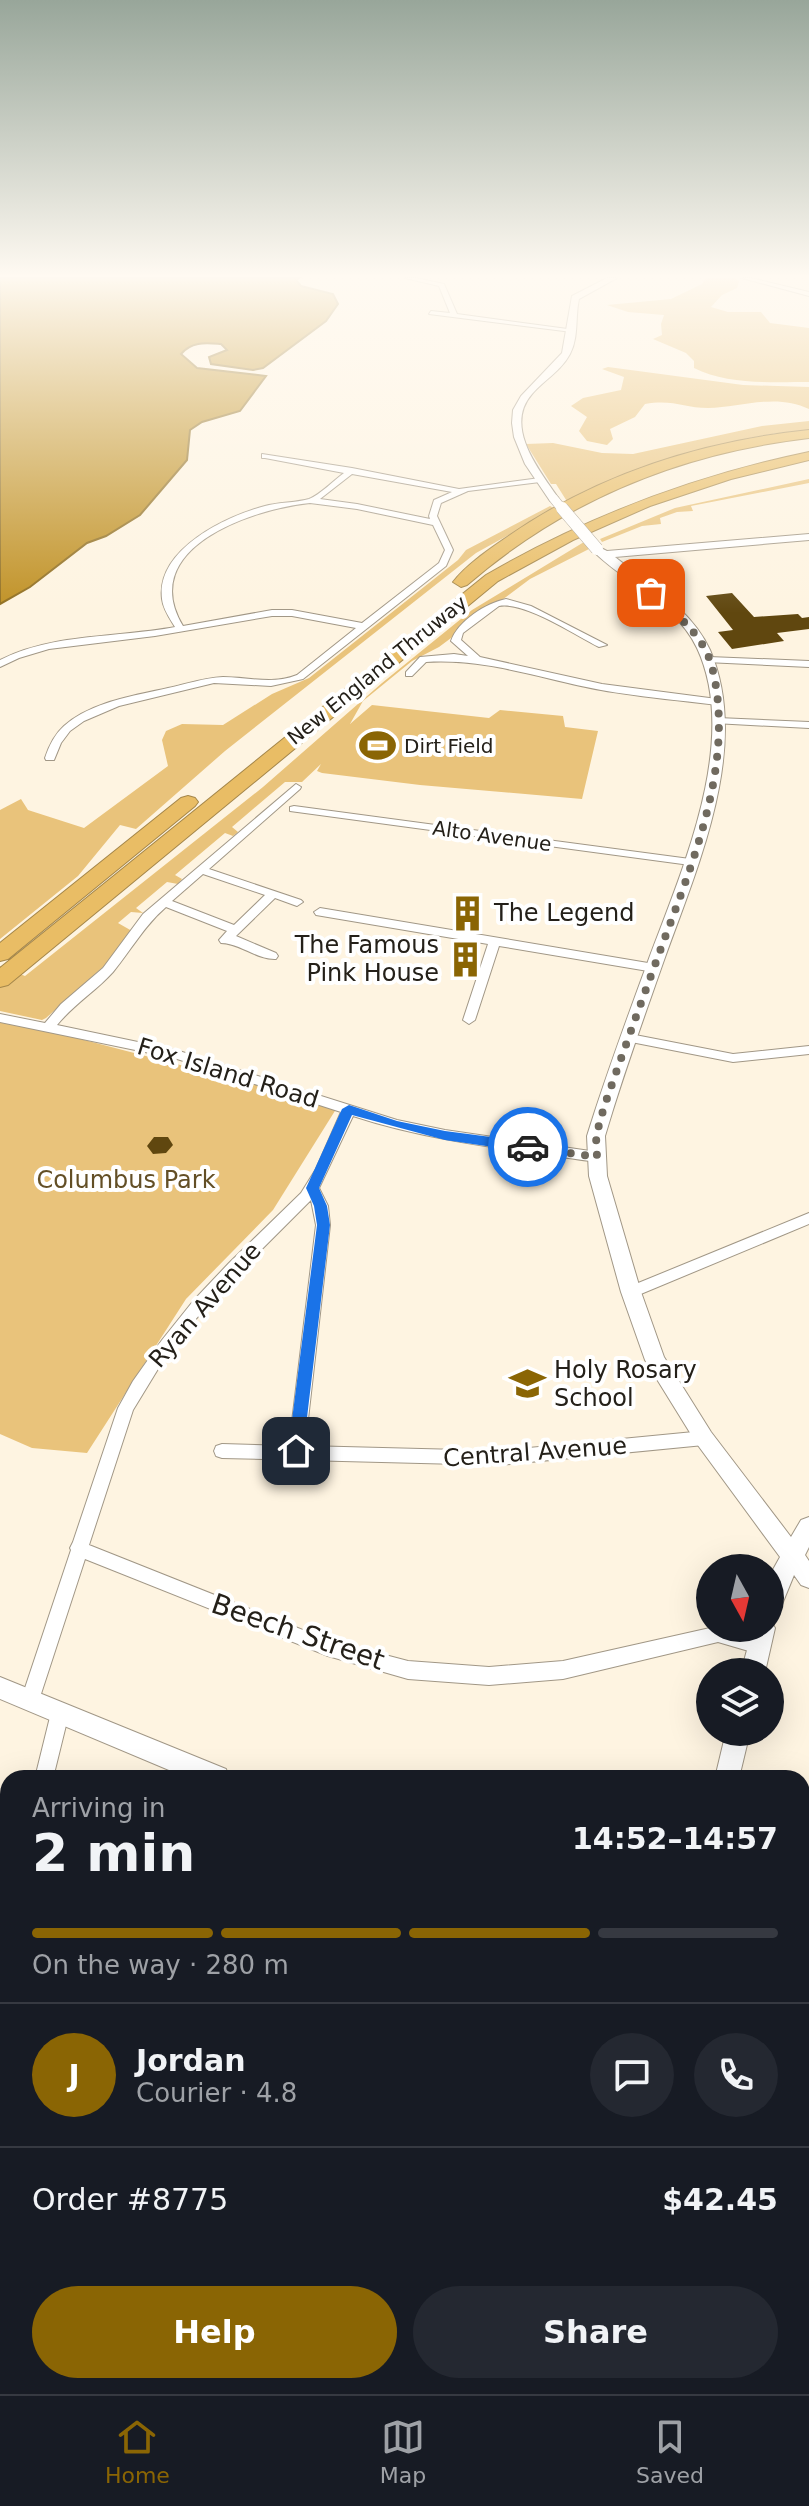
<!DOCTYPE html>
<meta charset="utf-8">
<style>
:root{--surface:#171b24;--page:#242831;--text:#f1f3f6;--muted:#9ea1a6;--line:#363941;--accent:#8a6504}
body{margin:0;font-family:"DejaVu Sans",sans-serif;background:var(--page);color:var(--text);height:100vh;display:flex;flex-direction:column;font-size:30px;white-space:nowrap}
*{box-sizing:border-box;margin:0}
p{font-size:26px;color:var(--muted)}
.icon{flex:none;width:44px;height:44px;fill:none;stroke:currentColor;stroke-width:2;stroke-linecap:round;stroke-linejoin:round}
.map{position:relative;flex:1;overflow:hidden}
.sheet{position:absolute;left:0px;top:1770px;width:810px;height:624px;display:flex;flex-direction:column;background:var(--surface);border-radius:24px 24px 0 0;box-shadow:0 8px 32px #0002}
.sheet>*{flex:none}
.needle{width:52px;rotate:172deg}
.tools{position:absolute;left:696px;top:1554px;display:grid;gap:16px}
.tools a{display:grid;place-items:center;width:88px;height:88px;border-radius:50%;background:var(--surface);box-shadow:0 8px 32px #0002;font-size:40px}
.pin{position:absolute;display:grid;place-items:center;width:68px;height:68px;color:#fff;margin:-34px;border-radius:16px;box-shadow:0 4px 12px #0006}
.courier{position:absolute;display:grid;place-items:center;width:80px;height:80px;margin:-40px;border:6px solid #1a73e8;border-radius:50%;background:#fff;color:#222;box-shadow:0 2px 10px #0007}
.headline em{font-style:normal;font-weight:700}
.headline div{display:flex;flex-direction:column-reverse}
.headline{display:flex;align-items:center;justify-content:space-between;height:136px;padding:0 32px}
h1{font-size:52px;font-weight:700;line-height:60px}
.bar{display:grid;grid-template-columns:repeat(4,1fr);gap:12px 8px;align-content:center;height:96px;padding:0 32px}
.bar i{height:10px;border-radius:6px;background:var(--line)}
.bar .current{background:var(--accent)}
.bar p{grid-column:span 4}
.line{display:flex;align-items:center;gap:20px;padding:0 32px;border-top:2px solid var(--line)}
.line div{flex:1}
.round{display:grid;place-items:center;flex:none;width:84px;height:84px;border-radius:42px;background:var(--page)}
.action{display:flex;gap:16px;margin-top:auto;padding:16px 32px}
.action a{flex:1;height:92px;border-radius:48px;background:var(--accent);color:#fff;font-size:32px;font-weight:700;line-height:92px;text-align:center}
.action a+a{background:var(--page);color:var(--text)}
.menu{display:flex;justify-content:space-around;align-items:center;height:112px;border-top:2px solid var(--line);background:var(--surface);font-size:22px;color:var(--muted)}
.menu a{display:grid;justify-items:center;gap:4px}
.menu .current{color:var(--accent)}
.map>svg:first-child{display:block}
</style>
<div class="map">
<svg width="809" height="2394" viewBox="0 0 809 2394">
<rect width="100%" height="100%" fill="#fef4e1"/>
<!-- built -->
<path fill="#f4e6cd" d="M802,2035L809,2038V2394H387L388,2386H802Z"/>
<!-- green -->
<path fill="#e9c37b" d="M706,278H734L739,281L737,288L722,295L711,307L728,312H761L770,323L809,328V382C773,382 727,385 694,368V361L686,353L653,339L662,335L661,324L664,315L628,312L607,305L671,299L702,284Z
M608,367L743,385L809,387V409C777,393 741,407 708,408C684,408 673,399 645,404L635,417L610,429L613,439L607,445L587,441L579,431L587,417L571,406L583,398L621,390L624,377L602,369Z
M809,421V430C722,436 647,467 568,503L556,484H551L526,444L553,443L602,453L633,454L762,426Z
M809,479V483L691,506L693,511L677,512L660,518L661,524L642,526L602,542L600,539L675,508Z
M550,506L556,509L476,553L225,751L136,829L120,825L78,876L0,939V810L21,799L28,810L84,828L168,766L162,740L166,731L182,724L223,725L272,694L309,678L458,560L466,550Z
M584,542L589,549L530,579L439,647L412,661L363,701L350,724L372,705L489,718L500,710L563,716L565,727L598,731L582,799L420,785L322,773L317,771L321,764L302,782H285L232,827L238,832L233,836L225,833L175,875L182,879L178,884L167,882L136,908L143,913L131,912L118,923L132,931L104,966L46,1018L42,1020L0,1011V966L25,976L263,787L382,683L472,610Z
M0,1018L338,1106L273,1210L186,1299L87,1453L32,1448L0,1434Z"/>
<!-- water -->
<path fill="#c09125" stroke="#916f21" stroke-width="2" d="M0,278H299L296,280L301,286L333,294L338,304L326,321L263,368L253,370L211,364L209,357L227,350L221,344C206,343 192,341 181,354L197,368L266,376L240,411L202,422L190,430L187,460L140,515L106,536L87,543L30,587L0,604Z"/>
<!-- building -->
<path fill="#60470f" d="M732,593L754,617L798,614L802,618L809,617V629L777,633L784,641L732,649L718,632L733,630L706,596Z
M461,950L476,953L470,972L452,969Z
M154,1137H168L173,1145L166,1153L153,1154L147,1146Z"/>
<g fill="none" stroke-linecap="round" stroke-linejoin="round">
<!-- tertiary-tunnel -->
<path stroke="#d2cab9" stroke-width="27" stroke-dasharray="27 14" stroke-linecap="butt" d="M628,2386V2394"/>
<defs>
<path id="minor" d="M405,278H416L444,284L457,314L575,330L572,332L429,314L431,311L450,313L439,286Z
M742,278H751L809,292V296Z
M262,454L352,468L459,489L540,478L544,480L540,482L468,491L441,503L437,516L453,550L446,566L303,679L271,686L214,683L119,706L84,721L70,731L61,743L54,760H46L45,758C49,746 54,735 64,726C91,702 133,696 168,688C186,684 204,678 223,677C248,677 272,685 297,675L356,628L292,616H272L155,636L49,649L19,658L0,667V660C53,633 117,638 175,627C170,619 163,609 162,599C156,549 227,516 265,506C279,502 295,503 309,499C320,495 334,480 344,473L265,458H262ZM352,474L452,492L434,500L429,516L430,519L357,504L320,499ZM310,503L357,509L433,525L445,550L439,563L362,623L292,610H272L183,626C136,548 252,509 310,503Z
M506,599L531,606L607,645L599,647C575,635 524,601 499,606L463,633L461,640L480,657L602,684L717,699L722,702L717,705C679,700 639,697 601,690C542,679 486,658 426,662L412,676H406V672L420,657L454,654L468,656L451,641C458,621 486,603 506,599Z
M709,657L809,661V667L706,662L704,660Z
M718,718L809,722V728L714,723L713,721Z
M296,784L301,787L300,789L209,869L301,900L303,902L297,906L275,898L236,936L276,953L278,956L276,959C257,960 240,943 221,943L219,940L227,931L166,907C144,926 131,950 113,972C96,991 73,1005 57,1025L176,1050L397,1120L445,1130L597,1152L604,1157L597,1162C515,1150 432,1142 353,1116L319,1188L328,1206L330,1225L305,1446L499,1451L704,1431L710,1433L712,1438L710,1443L704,1445L499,1465L222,1458L216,1456L214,1451L216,1446L222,1444L289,1446L316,1225L311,1200L221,1290L188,1328L158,1369L133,1410L89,1545L328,1640L408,1661L489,1667L563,1661L710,1628H726L765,1640L768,1646L765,1652L759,1654L718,1642L563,1679L489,1685L408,1679L328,1656L85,1559L39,1700L36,1706L30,1709L24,1706L21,1700L71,1550L70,1548L73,1542L118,1408L133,1381L162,1340L194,1300L229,1263L301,1193L316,1169L341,1112L174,1058L0,1022V1014L45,1023L61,1004L103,968L143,914ZM203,874L265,895L234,925L172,901Z
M294,806L690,859L696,862L690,865L290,811V807Z
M320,908L654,964L660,968L654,972L499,946L475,1020L469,1024L463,1020L488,944L316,915L314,912Z
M630,1034L733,1054L809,1046V1054L733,1062L626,1041L624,1038Z
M809,1213V1224L636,1296H626L624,1292L626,1288Z
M60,1704L66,1707L69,1713L53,1778H35L51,1713L54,1707Z
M8,1923V1972L0,1977V1928Z
M0,2217L8,2219V2241L0,2239Z
M8,2381V2386H30L28,2394H4Z
M368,2386H392L391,2394H367Z"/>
<path id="tertiary" d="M607,278H617L579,299C575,317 579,337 570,354C561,371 544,380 532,394C503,427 540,471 559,499L554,502L550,501L525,464L514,437L512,423L513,410L521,396L562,353L572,296Z
M809,534V540L615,557C648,583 692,610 710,650C752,747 696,870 663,963C643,1020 622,1078 605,1136L607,1176L641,1292L664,1357L711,1432L791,1537L801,1520L809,1517V1547L805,1555L809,1561V1588L801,1585L794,1575L778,1614L770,1617V1575L780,1557L697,1444L645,1360L621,1292L589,1176L587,1136C605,1078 626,1021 647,964C680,874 741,742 697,648C676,603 624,583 591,549L597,546L607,551Z
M770,1620L775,1628L765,1672H741L753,1628H770Z
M0,1677L226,1769L229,1778H188L0,1699Z
M726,1732H750L739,1778H715Z
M802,2007L809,2009V2036L802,2034Z"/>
<path id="motorway" d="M809,430V438C680,453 565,500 467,585L461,587L453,582C468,563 490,549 510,535C599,474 702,441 809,430Z
M809,452V460L731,479L650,506L573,540L498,581L8,985L0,987V968L486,575C588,516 694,476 809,452Z
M188,796L195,798L198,802L195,806L8,959L0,961V943L181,798Z"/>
</defs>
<!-- minor casing -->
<use href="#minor" stroke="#a19786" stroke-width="2"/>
<!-- tertiary casing -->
<use href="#tertiary" stroke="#a19786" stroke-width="2"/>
<!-- motorway casing -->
<use href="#motorway" stroke="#a4864a" stroke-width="2"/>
<!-- minor -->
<use href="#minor" fill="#fff" fill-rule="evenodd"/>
<!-- tertiary -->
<use href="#tertiary" fill="#fff" fill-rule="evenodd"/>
<!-- motorway -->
<use href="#motorway" fill="#e9bd65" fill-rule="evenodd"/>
<defs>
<path id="tertiary-bridge-far1" d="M554,499L563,510"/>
<path id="tertiary-bridge" d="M562,508L597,549"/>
</defs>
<!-- tertiary-bridge-far1 casing -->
<use href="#tertiary-bridge-far1" stroke="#a19786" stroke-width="10" stroke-linecap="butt"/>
<!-- tertiary-bridge casing -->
<use href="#tertiary-bridge" stroke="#a19786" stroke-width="13" stroke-linecap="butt"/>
<!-- tertiary-bridge-far1 -->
<use href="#tertiary-bridge-far1" stroke="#fff" stroke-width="9"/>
<!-- tertiary-bridge -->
<use href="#tertiary-bridge" stroke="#fff" stroke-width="12"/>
</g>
<!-- sky -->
<linearGradient id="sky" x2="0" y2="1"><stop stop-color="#98a69a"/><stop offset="0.45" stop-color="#fffaf2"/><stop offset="1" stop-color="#fffaf2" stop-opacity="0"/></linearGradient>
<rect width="809" height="613" fill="url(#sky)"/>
<!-- route -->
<path fill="#1a73e8" d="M349,1105L397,1121L445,1131L528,1142L534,1147L528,1152L445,1140L352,1115L319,1188L327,1206L330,1225L303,1451L296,1458L288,1451L317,1225L314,1206L306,1188L342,1109Z"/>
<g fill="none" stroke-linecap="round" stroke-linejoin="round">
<!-- done -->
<path stroke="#706a5f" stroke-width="8" stroke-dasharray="0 14.4" d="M528,1147L597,1157L596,1136L604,1107C622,1055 641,1003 660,951C692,864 736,762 712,667C704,635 675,613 651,593"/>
</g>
<!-- icons -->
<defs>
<symbol id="stadium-bare" viewBox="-9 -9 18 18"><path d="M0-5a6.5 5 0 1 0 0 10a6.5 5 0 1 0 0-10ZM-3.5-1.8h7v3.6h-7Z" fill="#8a6504" stroke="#fff" stroke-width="2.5" paint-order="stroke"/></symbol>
<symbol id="building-bare" viewBox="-9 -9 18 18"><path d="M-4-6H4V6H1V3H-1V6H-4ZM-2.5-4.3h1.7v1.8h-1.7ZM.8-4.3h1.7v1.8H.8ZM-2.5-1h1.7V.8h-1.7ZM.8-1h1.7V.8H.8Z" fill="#8a6504" stroke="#fff" stroke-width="2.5" paint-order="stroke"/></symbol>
<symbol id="school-bare" viewBox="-9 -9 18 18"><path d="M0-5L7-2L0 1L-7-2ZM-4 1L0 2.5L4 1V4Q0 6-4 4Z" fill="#8a6504" stroke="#fff" stroke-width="2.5" paint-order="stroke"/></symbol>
</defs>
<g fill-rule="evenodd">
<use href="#stadium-bare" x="352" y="720" width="51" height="51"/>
<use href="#building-bare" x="442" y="888" width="51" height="51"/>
<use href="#building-bare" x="440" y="934" width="51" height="51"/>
<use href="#school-bare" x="502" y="1358" width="51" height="51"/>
</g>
<g text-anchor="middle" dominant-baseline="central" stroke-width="8" stroke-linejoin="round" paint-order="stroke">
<!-- far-street labels -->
<g font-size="20" fill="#242019" stroke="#fff">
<text transform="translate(377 670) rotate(-39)">New England Thruway</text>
<text transform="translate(492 836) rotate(8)">Alto Avenue</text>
</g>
<!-- far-poi labels -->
<g font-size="20" fill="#242019" stroke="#fff" text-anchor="start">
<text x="404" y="746">Dirt Field</text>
</g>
<!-- poi labels -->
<g font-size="24" fill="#242019" stroke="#fff" text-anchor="start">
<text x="494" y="913">The Legend</text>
<text x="439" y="945" text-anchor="end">The Famous<tspan x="439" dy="28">Pink House</tspan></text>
<text x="554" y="1370">Holy Rosary<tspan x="554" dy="28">School</tspan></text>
</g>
<!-- street labels -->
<g font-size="24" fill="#242019" stroke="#fff">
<text transform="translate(228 1073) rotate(17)">Fox Island Road</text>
<text transform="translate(205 1305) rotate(-49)">Ryan Avenue</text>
<text transform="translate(535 1452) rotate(-4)">Central Avenue</text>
</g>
<!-- park labels -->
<g font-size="24" fill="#634f26" stroke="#fff">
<text x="126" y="1180">Columbus Park</text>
</g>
<!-- near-street labels -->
<g font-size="28" fill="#242019" stroke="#fff">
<text transform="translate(298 1632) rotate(19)">Beech Street</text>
</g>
</g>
</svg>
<div class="tools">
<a><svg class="needle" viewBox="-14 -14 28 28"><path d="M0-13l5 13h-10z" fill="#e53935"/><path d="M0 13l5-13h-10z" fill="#9ea1a6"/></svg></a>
<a><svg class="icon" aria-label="layers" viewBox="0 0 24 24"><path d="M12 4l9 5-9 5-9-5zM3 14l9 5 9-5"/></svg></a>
</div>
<div class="pin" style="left:651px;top:593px;background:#ea580c"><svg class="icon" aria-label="bag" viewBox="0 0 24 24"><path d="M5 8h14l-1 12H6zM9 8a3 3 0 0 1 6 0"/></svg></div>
<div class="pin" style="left:296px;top:1451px;background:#1f2937"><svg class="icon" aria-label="home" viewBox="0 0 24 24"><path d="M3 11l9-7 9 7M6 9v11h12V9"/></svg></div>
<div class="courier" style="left:528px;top:1147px"><svg class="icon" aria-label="car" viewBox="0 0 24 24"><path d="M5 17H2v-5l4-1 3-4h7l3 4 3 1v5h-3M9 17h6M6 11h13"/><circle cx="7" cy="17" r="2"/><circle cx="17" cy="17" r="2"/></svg></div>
<section class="sheet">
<div class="headline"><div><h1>2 min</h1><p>Arriving in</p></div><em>14:52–14:57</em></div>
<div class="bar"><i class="current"></i><i class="current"></i><i class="current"></i><i></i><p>On the way · 280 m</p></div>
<div class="line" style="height:144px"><b class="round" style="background:var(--accent);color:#fff">J</b><div><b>Jordan</b><p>Courier · 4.8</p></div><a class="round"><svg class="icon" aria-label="chat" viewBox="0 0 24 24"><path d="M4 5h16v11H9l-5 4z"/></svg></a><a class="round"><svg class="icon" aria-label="phone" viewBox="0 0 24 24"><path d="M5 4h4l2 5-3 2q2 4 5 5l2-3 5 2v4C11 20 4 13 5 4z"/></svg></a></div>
<div class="line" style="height:104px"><div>Order #8775</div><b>$42.45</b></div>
<div class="action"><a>Help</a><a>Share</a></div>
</section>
</div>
<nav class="menu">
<a class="current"><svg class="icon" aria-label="home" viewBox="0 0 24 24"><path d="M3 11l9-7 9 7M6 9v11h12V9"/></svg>Home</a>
<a><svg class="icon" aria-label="map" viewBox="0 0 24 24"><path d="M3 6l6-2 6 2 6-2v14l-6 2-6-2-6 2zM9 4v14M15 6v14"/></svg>Map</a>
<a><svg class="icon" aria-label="saved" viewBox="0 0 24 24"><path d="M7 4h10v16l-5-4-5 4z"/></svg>Saved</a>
</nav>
